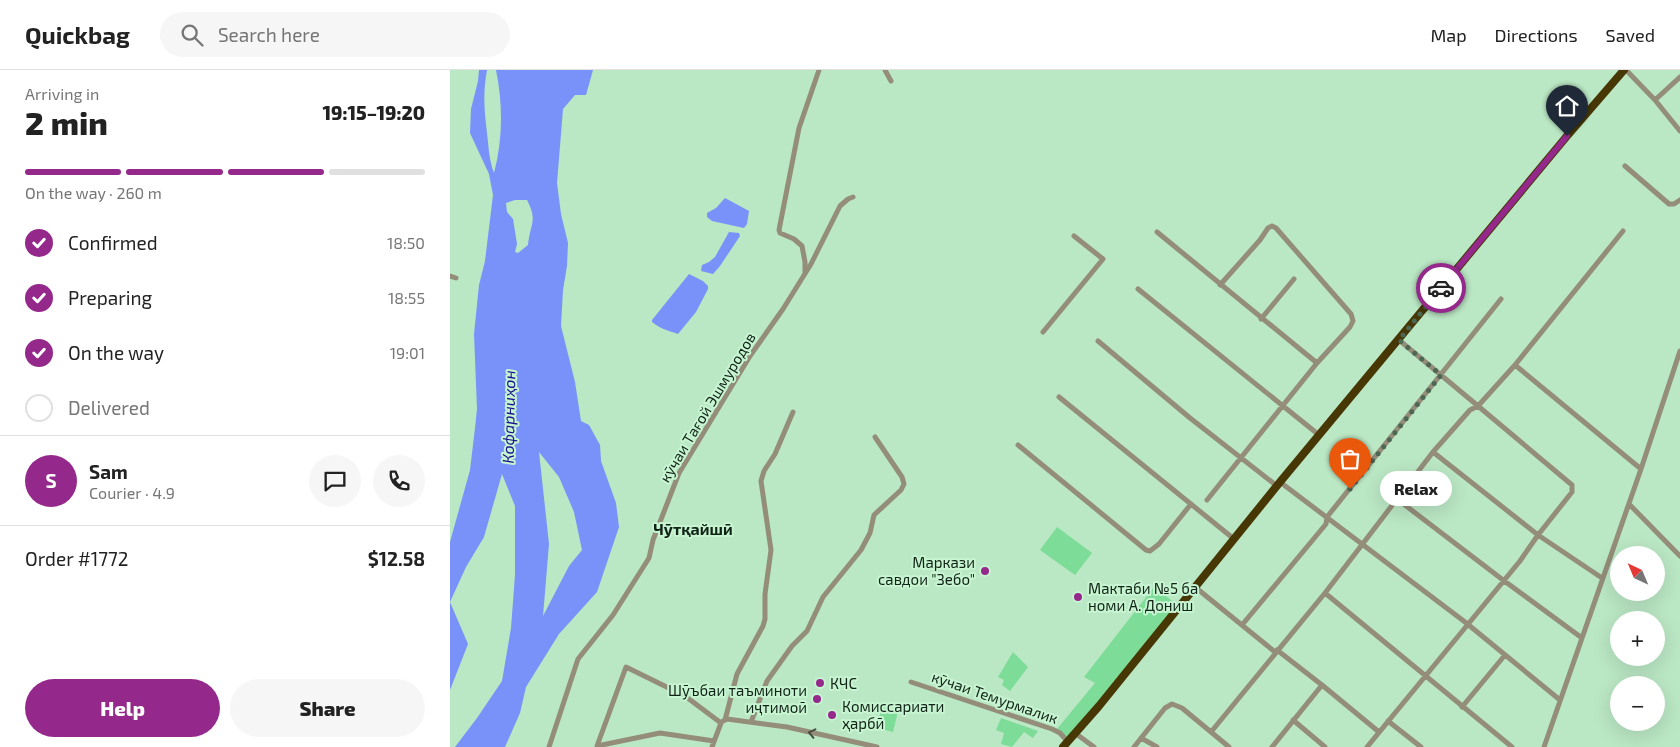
<!DOCTYPE html>
<meta charset="utf-8">
<style>
:root{--surface:#fff;--page:#f6f6f6;--text:#222;--muted:#767676;--line:#e0e0e0;--accent:#94298b}
body{margin:0;font-family:"Exo 2",sans-serif;background:var(--page);color:var(--text);height:100vh;display:flex;flex-direction:column;font-size:19px;white-space:nowrap}
*{box-sizing:border-box;margin:0}
p{font-size:16px;color:var(--muted)}
.icon{flex:none;width:28px;height:28px;fill:none;stroke:currentColor;stroke-width:2;stroke-linecap:round;stroke-linejoin:round}
.map{position:relative;flex:1;overflow:hidden}
.sheet{display:flex;flex-direction:column;background:var(--surface);width:450px}
.sheet>*{flex:none}
.needle{width:32px;rotate:316deg}
.controls{position:absolute;left:1160px;top:476px;display:grid;gap:10px}
.controls a{display:grid;place-items:center;width:55px;height:55px;border-radius:50%;background:var(--surface);box-shadow:0 5px 20px #0002;font-size:25px}
.pin{position:absolute;display:grid;place-items:center;width:42px;height:42px;color:#fff;margin:-51px -21px;border-radius:50% 50% 50% 0;rotate:-45deg;box-shadow:0 0 5px #0007}
.pin .icon{rotate:45deg}
.courier{position:absolute;display:grid;place-items:center;width:50px;height:50px;margin:-25px;border:4px solid #94298b;border-radius:50%;background:#fff;color:#222;box-shadow:0 1px 6px #0007}
.bubble{position:absolute;height:35px;border-radius:18px;background:var(--surface);box-shadow:0 5px 20px #0002;font-size:16px;font-weight:800;line-height:35px;text-align:center}
.head em{font-style:normal;font-weight:800}
.head div{display:flex;flex-direction:column-reverse}
.head{display:flex;align-items:center;justify-content:space-between;height:85px;padding:0 25px}
h1{font-size:32px;font-weight:800;line-height:38px}
.bar{display:grid;grid-template-columns:repeat(4,1fr);gap:8px 5px;align-content:center;height:60px;padding:0 25px}
.bar i{height:6px;border-radius:4px;background:var(--line)}
.bar .active{background:var(--accent)}
.bar p{grid-column:span 4}
.line{display:flex;align-items:center;gap:12px;padding:0 25px;border-top:1px solid var(--line)}
.line div{flex:1}
.round{display:grid;place-items:center;flex:none;width:52px;height:52px;border-radius:26px;background:var(--page)}
ol{padding:0 25px;list-style:none}
li{display:flex;align-items:center;gap:15px;height:55px}
li p{margin-inline-start:auto}
li .icon{padding:5px;border-radius:50%;background:var(--accent);color:#fff;stroke-width:4}
li:last-child{color:var(--muted)}
li i{width:28px;height:28px;border:2px solid var(--line);border-radius:50%}
.button{display:flex;gap:10px;margin-top:auto;padding:10px 25px}
.button a{flex:1;height:58px;border-radius:30px;background:var(--accent);color:#fff;font-size:20px;font-weight:800;line-height:58px;text-align:center}
.button a+a{background:var(--page);color:var(--text)}
header{display:flex;align-items:center;gap:30px;box-sizing:border-box;height:70px;padding:0 25px;background:var(--surface);border-bottom:1px solid var(--line)}
header strong{font-size:24px}
nav{display:flex;gap:28px;margin-inline-start:auto;font-size:18px}
.search{width:350px;height:45px;background:var(--page);display:flex;align-items:center;gap:12px;box-sizing:border-box;padding:0 18px;border-radius:28px;color:var(--muted);font-size:19px}
main{display:flex;flex:1;min-height:0}
.map>svg:first-child{display:block}
</style>
<header>
<strong>Quickbag</strong>
<div class="search"><svg class="icon" aria-label="search" viewBox="0 0 24 24"><circle cx="10" cy="10" r="6"/><path d="M15 15l6 6"/></svg>Search here</div>
<nav><a>Map</a><a>Directions</a><a>Saved</a></nav>
</header>
<main>
<section class="sheet">
<div class="head"><div><h1>2 min</h1><p>Arriving in</p></div><em>19:15–19:20</em></div>
<div class="bar"><i class="active"></i><i class="active"></i><i class="active"></i><i></i><p>On the way · 260 m</p></div>
<ol>
<li><svg class="icon" aria-label="check" viewBox="0 0 24 24"><path d="M5 12l5 5 9-10"/></svg>Confirmed<p>18:50</p></li>
<li><svg class="icon" aria-label="check" viewBox="0 0 24 24"><path d="M5 12l5 5 9-10"/></svg>Preparing<p>18:55</p></li>
<li><svg class="icon" aria-label="check" viewBox="0 0 24 24"><path d="M5 12l5 5 9-10"/></svg>On the way<p>19:01</p></li>
<li><i></i>Delivered</li>
</ol>
<div class="line" style="height:90px"><b class="round" style="background:var(--accent);color:#fff">S</b><div><b>Sam</b><p>Courier · 4.9</p></div><a class="round"><svg class="icon" aria-label="chat" viewBox="0 0 24 24"><path d="M4 5h16v11H9l-5 4z"/></svg></a><a class="round"><svg class="icon" aria-label="phone" viewBox="0 0 24 24"><path d="M5 4h4l2 5-3 2q2 4 5 5l2-3 5 2v4C11 20 4 13 5 4z"/></svg></a></div>
<div class="line" style="height:65px"><div>Order #1772</div><b>$12.58</b></div>
<div class="button"><a>Help</a><a>Share</a></div>
</section>
<div class="map">
<svg width="1230" height="677" viewBox="0 0 1230 677">
<rect width="100%" height="100%" fill="#bae7c4"/>
<!-- green -->
<path fill="#7ddc97" d="M607,457L642,483L625,505L590,480Z
M704,517L729,536L618,669L611,661L607,659L645,613L634,607Z
M563,582L578,597L560,621L552,615L554,610L548,607Z
M432,637L448,641L443,662L427,658Z
M551,648L588,661L583,668L574,662L562,677L551,674L554,663L546,660Z"/>
<!-- water -->
<path fill="#7892fa" fill-rule="evenodd" d="M29,0H37C32,28 35,44 38,72C39,83 40,92 44,103C53,69 53,34 46,0H143L136,25H125L113,39L107,113L111,144L118,173L117,196L113,220L111,256L125,312L131,351L139,355L150,375L151,391L166,433L169,457L147,522L109,564L76,617L70,643L55,677H5L27,648L52,611L61,558L65,505V436L52,404L34,467L16,497L0,532V472L20,400L25,358L27,339L24,264L29,215L35,191L43,125L39,104L20,63L21,39L28,11ZM65,130H77C88,151 80,154 78,175L68,183L65,182L67,174L63,149L57,142L56,133ZM89,382L109,407L124,442L132,480L119,496L93,546L99,474Z
M275,128L299,141L297,154L294,158L262,151L257,147V143L266,138Z
M279,162L289,163L290,166L270,196L263,204L251,201L252,195L259,192L265,187Z
M239,204L253,211L258,216V219L246,242L228,264C219,261 209,258 202,252V250Z
M0,532L18,574L0,620Z"/>
<g fill="none" stroke-linecap="round" stroke-linejoin="round">
<!-- minor -->
<path stroke="#938d79" stroke-width="5" d="M435,0L441,11
M1176,0L1205,30L1230,61
M1205,30L1230,7
M1175,96L1219,134H1224L1230,130
M707,162L867,293
M355,203V192L352,176L344,169L330,163L329,160L349,58L369,0
M0,206L6,208
M688,219L869,365
M811,249L844,209
M593,262L653,189L624,166
M949,270L1028,336L1065,295L1173,161
M648,271L740,348L827,416
M1065,295L1191,399
M609,327L784,469
M568,375L696,480L700,481L709,474L741,434
M983,382L1088,465L1152,508
M830,412L1015,552L1110,630
M947,429L1053,510L1132,568
M757,430L867,293L900,257L903,251L901,244L826,158L822,156L818,158L810,170L770,215
M1179,434L1230,486
M745,517L825,582
M875,523L1062,677
M792,555L876,454L877,447L1051,229
M461,612L602,659L610,663L618,672
M872,615L929,662
M1012,637L1055,585
M275,650L287,604L313,556L315,549V524L321,480L311,411L314,401L325,384L343,342
M843,650L875,677
M273,651L277,649L337,657L427,677
M938,651L971,677
M301,652L317,611L342,576L357,561L373,527L411,480L420,463L424,445L451,420L454,414L452,407L425,367
M761,662L779,677
M625,663L644,677
M691,668L707,677
M264,671L210,663L147,676L176,597L235,626L271,653
M99,677L128,589L163,545L199,488L203,470L229,403L300,286L333,239L361,194L390,136L398,129L403,127
M262,677L271,653
M684,677L715,638L722,634L732,638L761,662L875,523L983,382L1020,340L1028,336L1122,415V422L1088,465L1070,491L917,677
M822,677L872,615L827,580
M1094,677L1191,399L1230,281"/>
<!-- highway -->
<path stroke="#463705" stroke-width="8" d="M613,677L649,636L830,412L1117,66L1174,0"/>
</g>
<!-- one-way arrows -->
<defs><path id="oneway-chevron" d="M-2-3.5L2.5 0L-2 3.5" fill="none" stroke-width="1.6" stroke-linecap="round" stroke-linejoin="round" transform="scale(1.25)"/></defs>
<use stroke="#454d3e" href="#oneway-chevron" transform="translate(362 663) rotate(-167)"/>
<g fill="none" stroke-linecap="round" stroke-linejoin="round">
<!-- done -->
<path stroke="#4c6753" stroke-width="5" stroke-dasharray="0 9" d="M900,419L991,305L949,270L991,218"/>
<!-- route -->
<path stroke="#94298b" stroke-width="6" d="M991,218L1117,66"/>
</g>
<!-- markers -->
<g fill="#94298b" stroke="#c7f4d1" stroke-width="2">
<circle cx="535" cy="501" r="5"/>
<circle cx="628" cy="527" r="5"/>
<circle cx="370" cy="613" r="5"/>
<circle cx="367" cy="629" r="5"/>
<circle cx="382" cy="645" r="5"/>
</g>
<g text-anchor="middle" dominant-baseline="central" stroke-width="4" stroke-linejoin="round" paint-order="stroke">
<!-- street labels -->
<g font-size="15" fill="#112216" stroke="#c7f4d1">
<text transform="translate(257 337) rotate(-59)">кӯчаи Тағой Эшмуродов</text>
<text transform="translate(545 627) rotate(19)">кӯчаи Темурмалик</text>
</g>
<!-- poi labels -->
<g font-size="15" fill="#112216" stroke="#c7f4d1" text-anchor="start">
<text x="525" y="492" text-anchor="end">Маркази<tspan x="525" dy="17">савдои "Зебо"</tspan></text>
<text x="638" y="518">Мактаби №5 ба<tspan x="638" dy="17">номи А. Дониш</tspan></text>
<text x="380" y="613">КЧС</text>
<text x="357" y="620" text-anchor="end">Шӯъбаи таъминоти<tspan x="357" dy="17">иҷтимоӣ</tspan></text>
<text x="392" y="636">Комиссариати<tspan x="392" dy="17">ҳарбӣ</tspan></text>
</g>
<!-- water labels -->
<g font-size="16" font-style="italic" fill="#1b148f" stroke="#c7f4d1">
<text transform="translate(58 347) rotate(-89)">Кофарниҳон</text>
</g>
<!-- neighbourhood labels -->
<g font-size="16" font-weight="bold" fill="#112216" stroke="#c7f4d1">
<text x="243" y="458">Чӯтқайшӣ</text>
</g>
</g>
</svg>
<div class="controls">
<a><svg class="needle" viewBox="-14 -14 28 28"><path d="M0-13l5 13h-10z" fill="#e53935"/><path d="M0 13l5-13h-10z" fill="#767676"/></svg></a>
<a>+</a>
<a>−</a>
</div>
<div class="pin" style="left:900px;top:419px;background:#ea580c"><svg class="icon" aria-label="bag" viewBox="0 0 24 24"><path d="M5 8h14l-1 12H6zM9 8a3 3 0 0 1 6 0"/></svg></div>
<div class="pin" style="left:1117px;top:66px;background:#1f2937"><svg class="icon" aria-label="home" viewBox="0 0 24 24"><path d="M3 11l9-7 9 7M6 9v11h12V9"/></svg></div>
<div class="courier" style="left:991px;top:218px"><svg class="icon" aria-label="car" viewBox="0 0 24 24"><path d="M5 17H2v-5l4-1 3-4h7l3 4 3 1v5h-3M9 17h6M6 11h13"/><circle cx="7" cy="17" r="2"/><circle cx="17" cy="17" r="2"/></svg></div>
<div class="bubble" style="left:930px;top:401px;width:72px">Relax</div>
</div>
</main>
